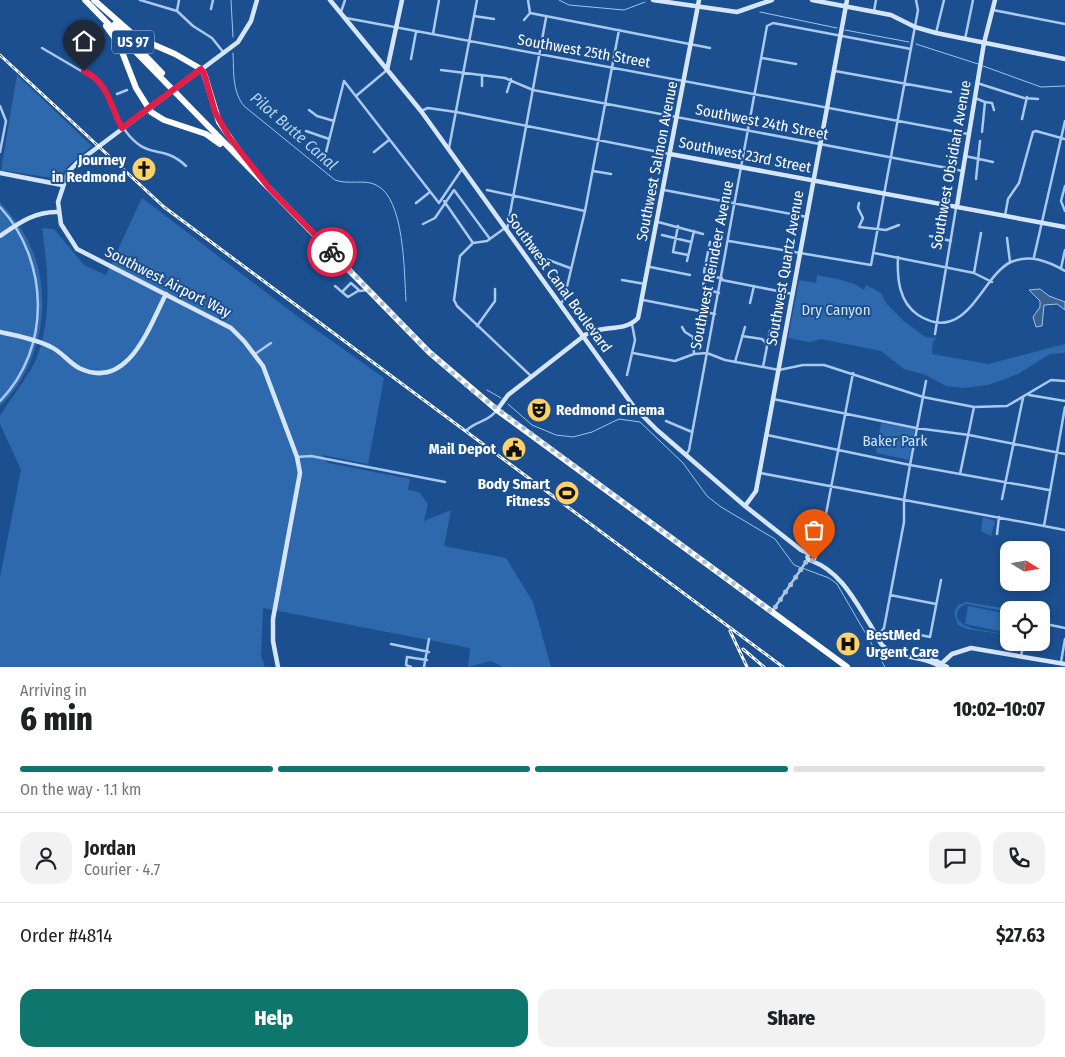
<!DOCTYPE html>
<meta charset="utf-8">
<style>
:root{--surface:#fff;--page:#f2f2f2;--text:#202124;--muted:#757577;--line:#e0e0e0;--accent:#0f766e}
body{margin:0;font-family:"Fira Sans Condensed",sans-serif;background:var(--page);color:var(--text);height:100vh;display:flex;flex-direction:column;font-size:19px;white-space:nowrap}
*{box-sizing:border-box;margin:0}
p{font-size:16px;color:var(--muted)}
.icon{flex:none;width:28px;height:28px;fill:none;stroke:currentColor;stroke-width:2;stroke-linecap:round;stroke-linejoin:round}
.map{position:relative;height:667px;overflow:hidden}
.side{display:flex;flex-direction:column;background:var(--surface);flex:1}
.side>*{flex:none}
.needle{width:32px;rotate:101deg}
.fabs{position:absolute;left:1000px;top:541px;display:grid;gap:10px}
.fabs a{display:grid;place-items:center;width:50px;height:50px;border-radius:10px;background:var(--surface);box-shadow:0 2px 8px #0003;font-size:25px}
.pin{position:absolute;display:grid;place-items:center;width:42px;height:42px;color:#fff;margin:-51px -21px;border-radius:50% 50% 50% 0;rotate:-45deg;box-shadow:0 0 5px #0007}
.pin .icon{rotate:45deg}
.courier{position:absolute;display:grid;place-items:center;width:50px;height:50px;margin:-25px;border:4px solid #e11d48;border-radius:50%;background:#fff;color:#222;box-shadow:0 1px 6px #0007}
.head em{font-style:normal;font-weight:800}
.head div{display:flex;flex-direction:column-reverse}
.head{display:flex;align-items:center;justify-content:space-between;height:85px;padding:0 20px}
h1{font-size:32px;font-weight:800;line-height:38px}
.bar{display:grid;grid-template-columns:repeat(4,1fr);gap:8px 5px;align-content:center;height:60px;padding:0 20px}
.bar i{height:6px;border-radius:4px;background:var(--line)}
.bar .current{background:var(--accent)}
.bar p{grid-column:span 4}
.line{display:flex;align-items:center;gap:12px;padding:0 20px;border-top:1px solid var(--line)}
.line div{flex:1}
.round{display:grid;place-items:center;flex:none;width:52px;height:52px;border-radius:15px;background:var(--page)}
.button{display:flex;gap:10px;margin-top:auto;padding:10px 20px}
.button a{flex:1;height:58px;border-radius:15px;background:var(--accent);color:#fff;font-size:20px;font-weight:800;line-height:58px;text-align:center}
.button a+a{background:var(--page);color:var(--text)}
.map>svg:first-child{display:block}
</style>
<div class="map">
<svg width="1065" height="667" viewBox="0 0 1065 667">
<rect width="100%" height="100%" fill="#1b4f8f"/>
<!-- green -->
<path fill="#2e69ad" d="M17,75L92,146L68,166L59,179L1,170Z
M142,198L301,319L384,378L368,464L322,455L328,463L410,479L408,490L419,492L428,504L424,521L451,510L444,546L506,558L533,602L551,667H503L491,661L468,667L470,648L263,608L261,656L265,667H0V577L21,470L0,424V416C10,399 33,371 38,354C52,315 48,268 42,228L54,229L84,265L106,275Z
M0,202C16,220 31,240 37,264C51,312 37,371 0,406Z
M817,275C834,279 849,279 864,290L866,285L881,293L886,303L904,321L925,337L937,338L933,341L932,354L988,364L1065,344V353L1050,354L1018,374L1000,381L988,385L963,388L946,386L926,375L904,369L881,351L821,339L809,342L788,338L799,280L816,283Z
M881,423L915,429L909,460L876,453Z
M983,517L995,521L991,536L981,531Z
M966,602L1014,610H1009V612L966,604C961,606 957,609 957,615C956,630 991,631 1003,634L1009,632V635L966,629L958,625L954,613L958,605Z
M968,606L1007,614L1004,632L965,624Z"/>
<!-- water -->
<path fill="#3c6290" stroke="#9cc4f0" d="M1040,289L1049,296L1065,302V310L1057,304L1044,305L1042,326L1036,327L1033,317L1040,307V301L1029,290Z"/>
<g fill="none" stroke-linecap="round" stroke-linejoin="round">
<!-- stream -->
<path stroke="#9cc4f0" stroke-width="1" d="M231,0L233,37
M559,0L569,5L624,10L645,2
M760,12L837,28
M845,30L909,42
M916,44L978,64
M233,53C234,72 232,91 244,106L335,180C348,185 366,179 376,185C405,198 404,273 406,301
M983,66L1041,87L1065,86
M487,390L501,398
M508,404L532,425L556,435L573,437L592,432L619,419L640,422L683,463L707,496L721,507L775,539L794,565L829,578L837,584L885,667"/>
<!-- street -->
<path stroke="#a9c9ee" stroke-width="2.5" d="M140,0L177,11L193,26L212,38L224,53
M211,9L213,0
M993,10L1065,24
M177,11L179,0
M874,11L876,0
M341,12L345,0
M530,13L710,48
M474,16L494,19
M346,18L968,134
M524,20L530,13L528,0
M936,33L944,0
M433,34L439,0
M965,39L973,0
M42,48L100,82C115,102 116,127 138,144C153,156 166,147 186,166
M762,58L796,64
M411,59L416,32
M441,70L505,78L533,90L963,171
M835,71L951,92
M482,75V86
M344,81L439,203L462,169
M977,83L1024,98L1038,99
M507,92L511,79
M117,94L127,90
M356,96L387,70
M975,98L985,102L982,132
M985,102L992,103L994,110
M0,106L6,121L0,152
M309,110L317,116L334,121
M421,111L428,108L456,112L669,154
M1022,119L1027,97
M306,131L329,139
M449,148L477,0
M374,152L389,140
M965,156L993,162
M324,160L344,81
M593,171L611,174
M976,179L980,141
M1065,186L1061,201L1065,211
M487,190L585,211
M664,190L807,217
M444,201L473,243
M416,203L430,192
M859,203L858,208L863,218L859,227L886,230L899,225
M0,207C49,260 52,348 0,401
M1005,216L1008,199L1019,183L1033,132L1036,131L1065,139
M658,222L703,234
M423,224L435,218L454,190L490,239
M678,226L673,252L688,255
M505,228L487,241L473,243L460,256L454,300L457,306L531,376
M507,230L546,18
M662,235L691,242
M930,236L951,241
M1007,238L1010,262
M729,241L871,265L918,10L916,0
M710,242L704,272L706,276L722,278
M874,253L974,273L992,282
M898,257C897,279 899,302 918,315C967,346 982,275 1011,262C1030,254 1048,261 1065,271
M1034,257L1065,121
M546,259L570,268
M687,261L694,231
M650,267L690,275
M1061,268L1065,250
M974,273L981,233
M704,279L703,288L719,293
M622,280L645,284
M722,280L793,294
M335,286L348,297L358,291
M342,292L351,283L360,291L367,290
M643,300L715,314
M750,303L754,286
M560,305L564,299L585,211L619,30
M477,326L495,301V289
M682,327L685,332L693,337L694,354
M935,334L956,208
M742,336L762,339L767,344
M633,353L675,361L694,354L707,353L725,360L779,370L803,365H824L923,397L974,407L1007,406L1051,380L1065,381
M255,354L271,343
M735,362L745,327
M763,367L770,331
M627,375L635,340L632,324
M1029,395L1065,401
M773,399L916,428L969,435L1065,454
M666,421L692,432
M467,430C476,421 488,422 496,411
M767,435L910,465L1049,490
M686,455L689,450L767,26L773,23L911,49
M297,457L311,456L445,482
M760,473L1065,530
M960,474L974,407
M1002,499L1023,398
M1044,526L1065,407
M997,534L999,517
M812,554L818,548
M815,557L821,540L853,373
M890,595L936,604
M773,610L808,559
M1030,610L1031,606
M1041,623L1065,628
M896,630L930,637L941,580
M877,637L884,628L904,522V500L910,465L926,381
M391,644L429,652
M1021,656L1024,642
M1061,662L1065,639
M411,667L406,665L407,657L427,660
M424,667L429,639"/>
<!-- secondary -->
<path stroke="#d6e6fa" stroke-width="4.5" d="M257,0L251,21L238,42L78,162L68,172L58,202L61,224L77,249L231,328L244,341L263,366L297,457L300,473L273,619V641L278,667
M330,0L421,111L634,407L657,430L745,506L801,550L810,554
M653,0L737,12L772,0
M812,0L891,15L915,27L936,33L1065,59
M387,70L402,0
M670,154L1065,227
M0,173L62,185
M957,206L984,43L995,0
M0,236C19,223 35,211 59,212
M0,332C17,336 36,339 51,347C62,352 68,362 79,368C128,392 149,327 166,294
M497,410L508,395L585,335C602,324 624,333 638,318L699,0
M745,506L756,491L847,0
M807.5 557a3.5 3.5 0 1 1 7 0a3.5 3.5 0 1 1-7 0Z
M812,561C841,572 855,601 871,626C875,633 878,641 883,646C899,660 924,655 941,667
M931,658L947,667
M939,666L952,654L971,648L1065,664"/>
<!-- highway -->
<path stroke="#fff" stroke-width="6" d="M85,0L429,352L497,410L847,667
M94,0L136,37L175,54L201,69L204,73L219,122L244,158
M115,24L162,73
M106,26L119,44L136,88L151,112L164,120L206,134L220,144"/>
<defs>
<path id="rail" d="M0,55L164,207L783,667
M730,631L747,667
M743,649L764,667"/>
</defs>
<!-- rail casing -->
<use href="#rail" stroke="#fff" stroke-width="3"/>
<!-- rail -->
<use href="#rail" stroke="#1b4f8f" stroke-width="1" stroke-dasharray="4" stroke-linecap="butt"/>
</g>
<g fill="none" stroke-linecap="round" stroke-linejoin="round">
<!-- done -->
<path stroke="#afc1d8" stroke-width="5" stroke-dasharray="0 9" d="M332,252L429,352L472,390L772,612L808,559L811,561L814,560"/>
<!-- route -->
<path stroke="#e11d48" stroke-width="6" d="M84,71C109,83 110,106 122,128L201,69L204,73L215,112L229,137L270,189L332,252"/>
</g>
<!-- icons -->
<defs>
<symbol id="church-disc" viewBox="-11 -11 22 22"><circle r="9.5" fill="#ffd166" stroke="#1b4f8f"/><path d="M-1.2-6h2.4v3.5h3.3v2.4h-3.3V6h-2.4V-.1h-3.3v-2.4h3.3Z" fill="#111"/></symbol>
<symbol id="theatre-disc" viewBox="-11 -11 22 22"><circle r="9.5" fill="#ffd166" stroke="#1b4f8f"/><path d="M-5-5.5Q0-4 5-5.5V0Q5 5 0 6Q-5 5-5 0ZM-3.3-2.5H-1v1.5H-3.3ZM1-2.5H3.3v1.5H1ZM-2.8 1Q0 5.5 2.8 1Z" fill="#111"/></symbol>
<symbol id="civic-disc" viewBox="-11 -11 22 22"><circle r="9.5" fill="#ffd166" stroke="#1b4f8f"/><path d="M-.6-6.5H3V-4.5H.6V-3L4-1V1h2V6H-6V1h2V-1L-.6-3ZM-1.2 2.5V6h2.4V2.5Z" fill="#111"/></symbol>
<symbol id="stadium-disc" viewBox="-11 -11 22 22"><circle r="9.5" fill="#ffd166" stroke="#1b4f8f"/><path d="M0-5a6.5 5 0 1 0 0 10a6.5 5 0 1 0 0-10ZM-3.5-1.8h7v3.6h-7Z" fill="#111"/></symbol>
<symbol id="hospital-disc" viewBox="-11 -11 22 22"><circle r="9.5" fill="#ffd166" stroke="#1b4f8f"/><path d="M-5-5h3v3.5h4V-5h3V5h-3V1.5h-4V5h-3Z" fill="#111"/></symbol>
</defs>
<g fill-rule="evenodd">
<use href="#church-disc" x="130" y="155" width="28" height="28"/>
<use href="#theatre-disc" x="525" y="396" width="28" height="28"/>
<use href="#civic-disc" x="500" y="435" width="28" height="28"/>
<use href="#stadium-disc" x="553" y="479" width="28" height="28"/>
<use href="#hospital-disc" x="834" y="630" width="28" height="28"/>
</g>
<g text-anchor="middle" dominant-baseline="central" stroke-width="4" stroke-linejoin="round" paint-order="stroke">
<!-- shield labels -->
<rect fill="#1b4f8f" stroke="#bbcadd" stroke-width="1" x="112" y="30.5" width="42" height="23" rx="4"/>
<g font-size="14" font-weight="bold" fill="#fff">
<text x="133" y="42">US 97</text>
</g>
<!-- street labels -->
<g font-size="15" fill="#fff" stroke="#1b4f8f">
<text transform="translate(584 51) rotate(10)">Southwest 25th Street</text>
<text transform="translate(762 122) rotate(11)">Southwest 24th Street</text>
<text transform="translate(745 155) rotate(11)">Southwest 23rd Street</text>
<text transform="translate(657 161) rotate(-79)">Southwest Salmon Avenue</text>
<text transform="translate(951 165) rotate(-80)">Southwest Obsidian Avenue</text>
<text transform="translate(712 265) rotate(-79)">Southwest Reindeer Avenue</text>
<text transform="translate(785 268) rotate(-80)">Southwest Quartz Avenue</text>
<text transform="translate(168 282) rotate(27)">Southwest Airport Way</text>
<text transform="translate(559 283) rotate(54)">Southwest Canal Boulevard</text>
</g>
<!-- poi labels -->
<g font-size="15" font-weight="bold" fill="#fff" stroke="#1b4f8f" text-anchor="end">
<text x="126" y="160">Journey<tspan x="126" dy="17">in Redmond</tspan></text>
<text x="556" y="410" text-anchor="start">Redmond Cinema</text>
<text x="496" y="449">Mail Depot</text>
<text x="550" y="484">Body Smart<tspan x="550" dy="17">Fitness</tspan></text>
<text x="866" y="635" text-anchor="start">BestMed<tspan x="866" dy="17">Urgent Care</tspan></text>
</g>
<!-- park labels -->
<g font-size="15" fill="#cfe3fa" stroke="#1b4f8f">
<text x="836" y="310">Dry Canyon</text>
<text x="895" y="441">Baker Park</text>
</g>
<!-- water labels -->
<g font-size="16" font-style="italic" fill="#b5d3f5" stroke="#1b4f8f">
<text transform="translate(294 131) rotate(41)">Pilot Butte Canal</text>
</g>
</g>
</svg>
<div class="fabs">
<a><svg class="needle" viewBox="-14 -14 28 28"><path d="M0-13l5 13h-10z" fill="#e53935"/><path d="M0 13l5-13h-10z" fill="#757577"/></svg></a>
<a><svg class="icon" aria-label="locate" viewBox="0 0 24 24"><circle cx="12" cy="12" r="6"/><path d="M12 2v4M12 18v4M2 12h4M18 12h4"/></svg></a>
</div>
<div class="pin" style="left:814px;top:560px;background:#ea580c"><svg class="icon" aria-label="bag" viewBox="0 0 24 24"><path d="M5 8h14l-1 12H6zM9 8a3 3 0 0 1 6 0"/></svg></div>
<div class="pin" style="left:84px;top:71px;background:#1f2937"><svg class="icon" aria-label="home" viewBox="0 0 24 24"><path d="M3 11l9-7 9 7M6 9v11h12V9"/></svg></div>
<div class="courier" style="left:332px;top:252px"><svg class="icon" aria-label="bike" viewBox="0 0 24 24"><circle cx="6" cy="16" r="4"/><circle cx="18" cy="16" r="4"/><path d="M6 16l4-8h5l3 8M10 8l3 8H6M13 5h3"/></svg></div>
</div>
<section class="side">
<div class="head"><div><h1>6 min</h1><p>Arriving in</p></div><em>10:02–10:07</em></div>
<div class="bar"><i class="current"></i><i class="current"></i><i class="current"></i><i></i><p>On the way · 1.1 km</p></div>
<div class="line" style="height:90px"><a class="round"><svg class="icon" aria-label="person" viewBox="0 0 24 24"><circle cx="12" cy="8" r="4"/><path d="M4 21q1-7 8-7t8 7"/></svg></a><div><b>Jordan</b><p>Courier · 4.7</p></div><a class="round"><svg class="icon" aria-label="chat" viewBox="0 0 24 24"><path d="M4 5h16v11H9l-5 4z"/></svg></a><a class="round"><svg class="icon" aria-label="phone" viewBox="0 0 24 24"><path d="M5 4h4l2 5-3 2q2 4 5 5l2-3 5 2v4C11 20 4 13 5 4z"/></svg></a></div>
<div class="line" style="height:65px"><div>Order #4814</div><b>$27.63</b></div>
<div class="button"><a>Help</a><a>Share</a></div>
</section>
